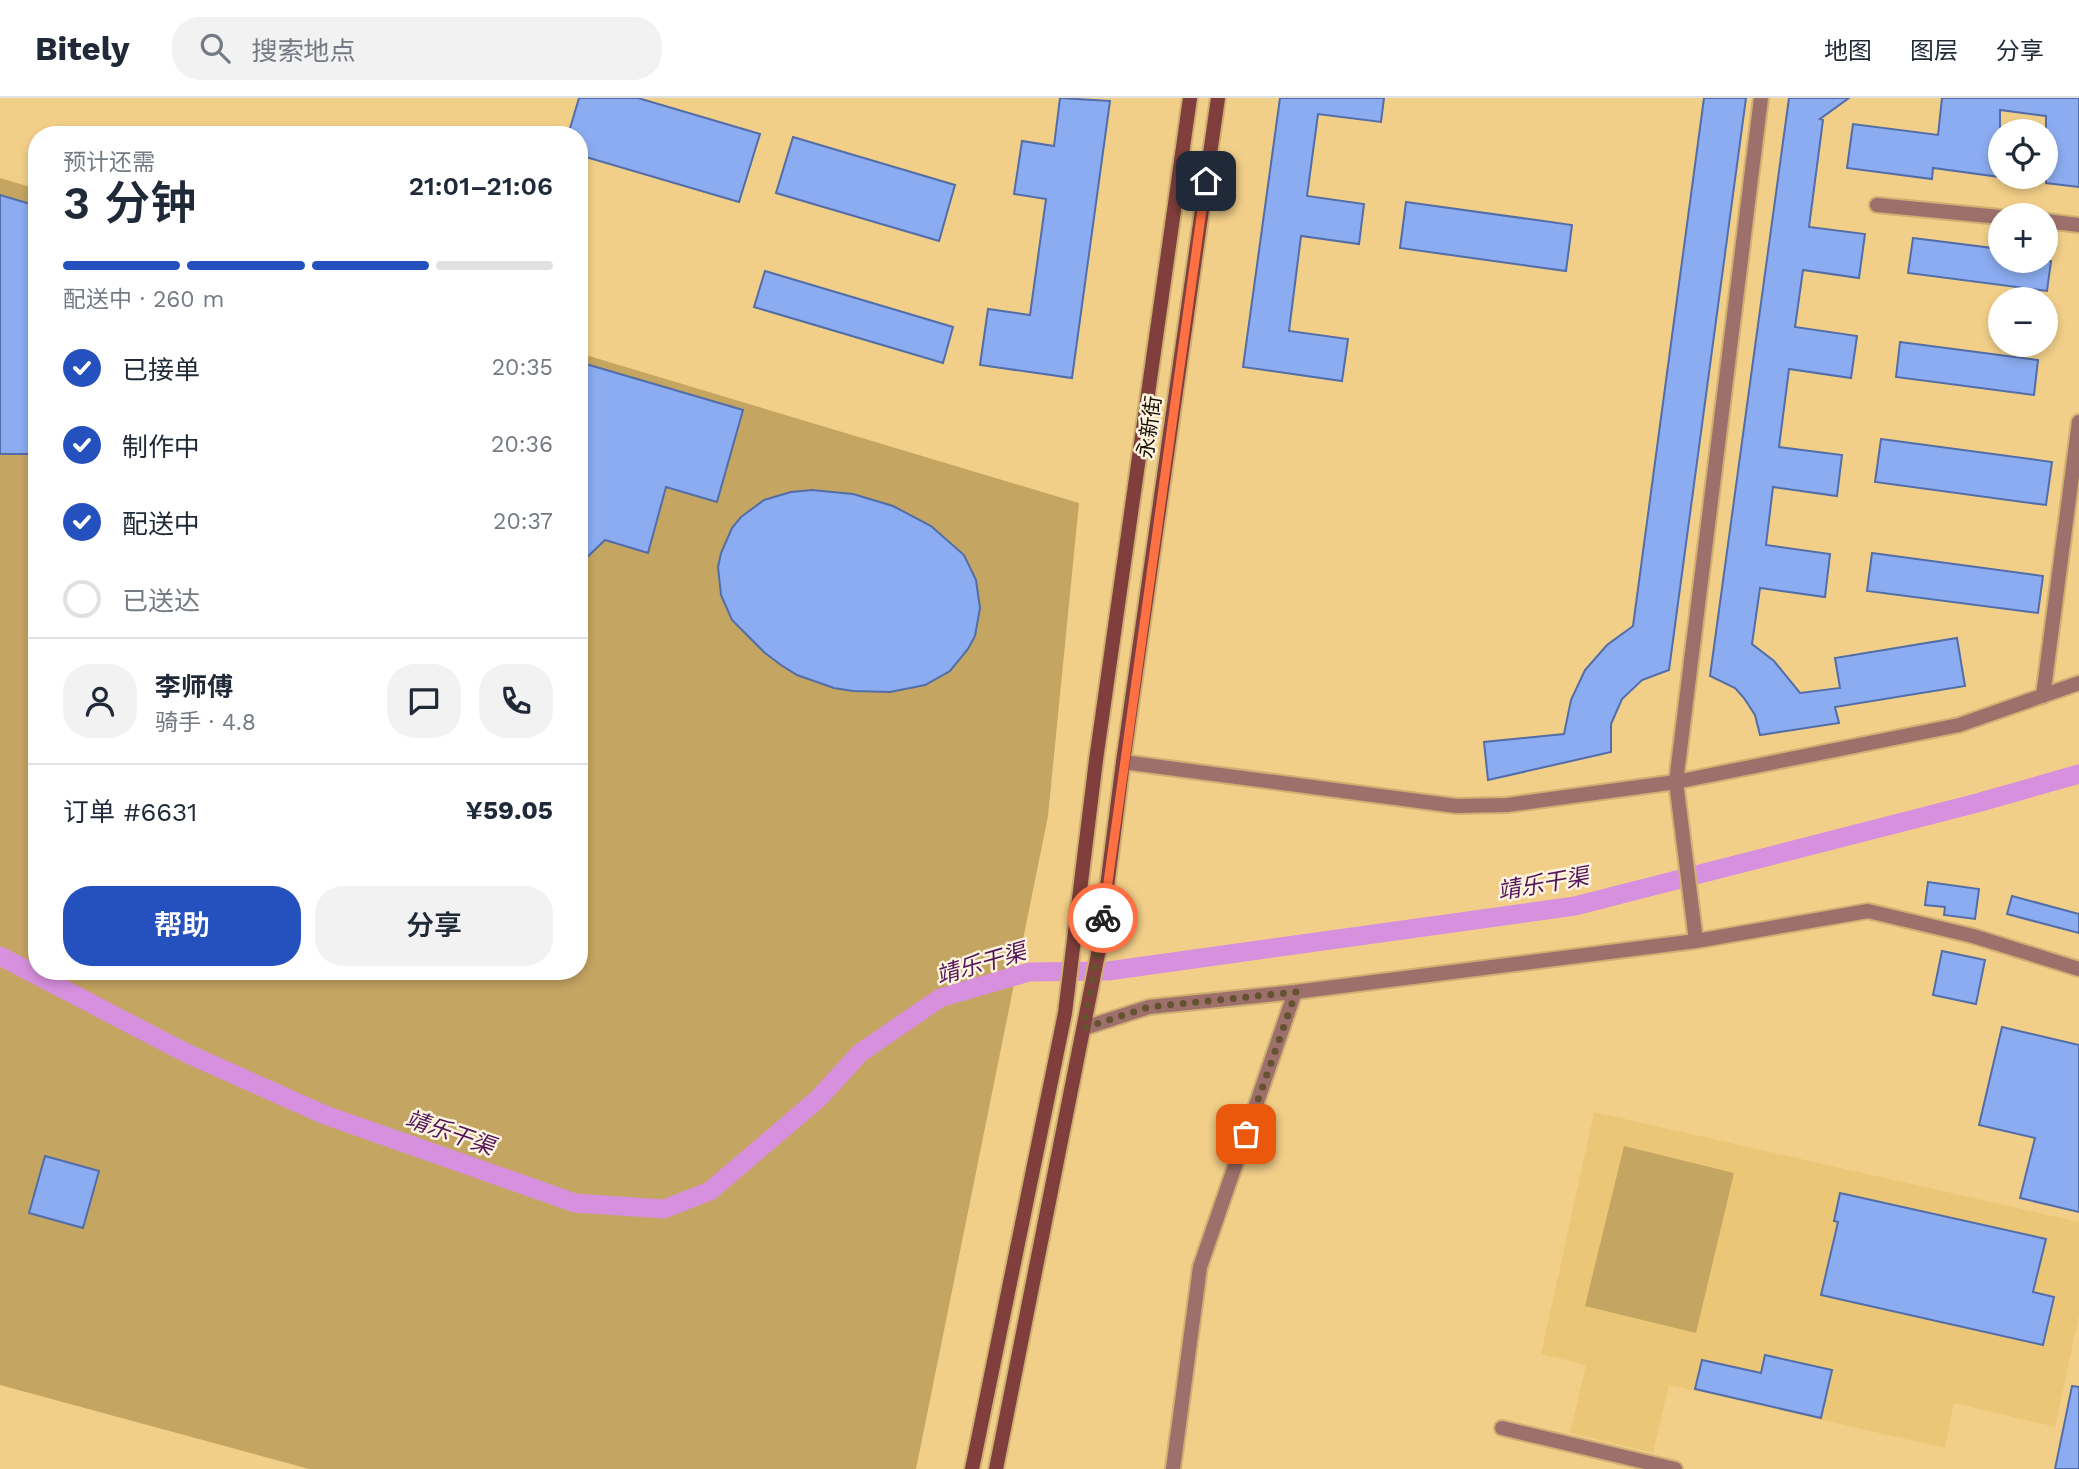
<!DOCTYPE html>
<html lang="zh">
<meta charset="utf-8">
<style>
:root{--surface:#fff;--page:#f2f2f3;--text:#1f2937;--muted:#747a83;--line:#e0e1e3;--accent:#2551bf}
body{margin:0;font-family:"Work Sans","Noto Sans SC",sans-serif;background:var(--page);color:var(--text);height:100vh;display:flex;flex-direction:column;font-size:26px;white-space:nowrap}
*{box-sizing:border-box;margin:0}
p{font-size:23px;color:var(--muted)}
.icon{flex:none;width:38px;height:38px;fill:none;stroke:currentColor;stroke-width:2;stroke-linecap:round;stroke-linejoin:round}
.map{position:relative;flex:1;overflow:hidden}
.drawer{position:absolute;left:28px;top:28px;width:560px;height:854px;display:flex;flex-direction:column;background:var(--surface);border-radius:28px;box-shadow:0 4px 10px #0003}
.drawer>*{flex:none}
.controls{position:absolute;left:1988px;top:21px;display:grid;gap:14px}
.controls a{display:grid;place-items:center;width:70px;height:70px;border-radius:50%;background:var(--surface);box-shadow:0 4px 10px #0003;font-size:35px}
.pin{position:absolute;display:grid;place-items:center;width:60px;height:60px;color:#fff;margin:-30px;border-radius:14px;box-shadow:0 4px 10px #0006}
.courier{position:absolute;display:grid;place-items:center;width:70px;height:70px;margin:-35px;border:5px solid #ff7043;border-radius:50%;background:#fff;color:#222;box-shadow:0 2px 9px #0007}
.summary em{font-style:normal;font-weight:600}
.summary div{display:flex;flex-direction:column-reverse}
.summary{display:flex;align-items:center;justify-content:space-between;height:119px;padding:0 35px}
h1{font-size:46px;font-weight:600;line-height:52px}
.bar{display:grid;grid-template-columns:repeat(4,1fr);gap:10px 7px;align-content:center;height:84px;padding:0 35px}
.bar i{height:9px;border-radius:5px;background:var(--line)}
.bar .active{background:var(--accent)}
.bar p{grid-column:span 4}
.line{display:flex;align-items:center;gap:18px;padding:0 35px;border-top:2px solid var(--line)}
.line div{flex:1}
.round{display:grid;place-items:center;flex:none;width:74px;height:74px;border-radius:28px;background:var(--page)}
ol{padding:0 35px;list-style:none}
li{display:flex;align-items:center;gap:21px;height:77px}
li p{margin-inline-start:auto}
li .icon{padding:7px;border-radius:50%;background:var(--accent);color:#fff;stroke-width:4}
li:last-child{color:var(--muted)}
li i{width:38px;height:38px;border:4px solid var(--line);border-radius:50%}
.action{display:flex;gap:14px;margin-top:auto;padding:14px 35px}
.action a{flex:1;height:80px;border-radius:28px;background:var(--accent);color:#fff;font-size:28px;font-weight:600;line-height:80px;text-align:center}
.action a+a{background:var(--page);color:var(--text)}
header{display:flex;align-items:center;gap:42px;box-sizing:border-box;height:98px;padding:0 35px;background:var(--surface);border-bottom:2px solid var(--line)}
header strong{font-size:33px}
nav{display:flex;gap:38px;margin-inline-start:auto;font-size:24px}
.search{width:490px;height:63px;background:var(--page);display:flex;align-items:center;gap:18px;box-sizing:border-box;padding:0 24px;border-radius:28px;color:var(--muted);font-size:26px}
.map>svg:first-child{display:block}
</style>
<header>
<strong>Bitely</strong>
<div class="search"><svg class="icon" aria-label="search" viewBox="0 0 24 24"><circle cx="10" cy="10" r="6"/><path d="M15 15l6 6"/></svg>搜索地点</div>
<nav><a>地图</a><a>图层</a><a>分享</a></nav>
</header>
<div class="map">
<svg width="2079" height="1371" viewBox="0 0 2079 1371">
<rect width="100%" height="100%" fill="#f2cf89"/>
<!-- built -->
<path fill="#ecc677" d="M1594,1014L2079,1124V1218L2055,1329L1954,1305L1945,1350L1669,1287L1653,1355L1570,1335L1586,1267L1541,1256Z"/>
<!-- green -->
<path fill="#c5a562" d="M0,80L37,91V873H579V255L1079,405L1048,718L916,1371H309L0,1287Z
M1624,1048L1734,1075L1696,1235L1585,1208Z"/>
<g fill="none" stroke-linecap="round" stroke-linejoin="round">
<!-- canal -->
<path stroke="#d790dd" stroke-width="19" d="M0,858L186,955L325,1017L575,1105L664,1111L710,1093L819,1000L860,955L940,900L1029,874L1108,873L1575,808L1977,705L2079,676"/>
</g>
<!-- building -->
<path fill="#8bacf0" stroke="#526da7" stroke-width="2" d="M579,0H638L760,36L739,104L579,57V37H568Z
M1060,0L1110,3L1072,280L980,267L988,211L1030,217L1046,101L1014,96L1022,43L1054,48Z
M1280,0H1384L1381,24L1318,16L1307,98L1364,106L1359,146L1301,138L1289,233L1348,241L1342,283L1243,269Z
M1704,0H1746L1669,572L1642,582L1622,601L1611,626V654L1488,682L1484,644L1564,636L1571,602L1585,572L1607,547L1633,528Z
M1789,0H1849L1820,21L1823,22L1809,129L1865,136L1859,180L1803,172L1795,229L1857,238L1851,280L1789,271L1779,349L1842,357L1837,398L1773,389L1766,447L1830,456L1825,499L1760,490L1752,546L1774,563L1800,595L1840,590L1835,560L1957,540L1965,588L1835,609L1839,625L1760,637L1755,617L1744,600L1735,590L1710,578Z
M1942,0H2079V89L2046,85V18L2000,12V79L1933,70L1932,81L1847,70L1853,26L1938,37Z
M793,39L955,87L939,143L776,95Z
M0,97L37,108V356H0Z
M1406,104L1572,127L1566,173L1400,150Z
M1913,140L2000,151V163H2051L2047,193L1908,175Z
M765,173L953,229L943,265L754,209Z
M1900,244L2038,262L2034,297L1896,279Z
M579,264L743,312L717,404L666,389L648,455L605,442L579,467Z
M1881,341L2052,364L2046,407L1875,384Z
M812,392L853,396L893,408L931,428L964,457L976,482L980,510L975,538L968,551L950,573L925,587L890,594L853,593L834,590L797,577L781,567L765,555L732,522L721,497L718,469L721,455L732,430L741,419L764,402L791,394Z
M1872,455L2043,478L2038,515L1867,493Z
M1928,784L1979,791L1975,821L1944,817L1945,809L1925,807Z
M2012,798L2079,816V835L2007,816Z
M1942,853L1985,862L1976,906L1933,897Z
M2002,929L2079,947V1114L2020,1100L2035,1040L1979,1027Z
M45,1058L99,1073L83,1130L29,1115Z
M1840,1095L2046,1141L2033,1194L2054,1199L2043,1247L1821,1197L1838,1124L1834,1123Z
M1765,1257L1832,1272L1821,1320L1695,1291L1702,1262L1761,1275Z
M2072,1288L2079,1289V1371H2055Z"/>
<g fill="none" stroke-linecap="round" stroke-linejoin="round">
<defs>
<path id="street" d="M1877,107L2000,119
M2046,123L2079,127
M2043,598L2079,324
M1123,664L1456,708L1507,707L1676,684L1959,627L2079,585
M1696,843L1676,684L1761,0
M1084,930L1149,909L1295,894L1696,843L1868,813L1973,838L2079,871
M1502,1330L1675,1371
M1173,1371L1200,1169L1295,894"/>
<path id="secondary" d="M972,1371L1065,915L1096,662L1190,0
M996,1371L1099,851L1123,664L1218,0"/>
</defs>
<!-- street casing -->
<use href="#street" stroke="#cfb073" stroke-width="18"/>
<!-- secondary casing -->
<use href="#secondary" stroke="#cfb073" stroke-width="18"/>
<!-- street -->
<use href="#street" stroke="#9e706c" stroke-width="14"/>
<!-- secondary -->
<use href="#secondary" stroke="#803f3c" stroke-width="14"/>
</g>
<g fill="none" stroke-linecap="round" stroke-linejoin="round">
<!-- done -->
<path stroke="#645230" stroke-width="7" stroke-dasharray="0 12.6" d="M1103,820L1084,930L1149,909L1296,894L1246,1036"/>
<!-- route -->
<path stroke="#ff7043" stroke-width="9" d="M1103,820L1206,83"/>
</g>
<g text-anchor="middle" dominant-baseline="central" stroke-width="5" stroke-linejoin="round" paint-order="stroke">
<!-- street labels -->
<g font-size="21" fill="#180e00" stroke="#fef4df">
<text transform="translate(1149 329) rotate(-82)">永新街</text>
</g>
<!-- water labels -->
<g font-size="23" font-style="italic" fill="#54145a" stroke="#fef4df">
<text transform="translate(1543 786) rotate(-10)">靖乐干渠</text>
<text transform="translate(981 866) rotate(-16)">靖乐干渠</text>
<text transform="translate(450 1035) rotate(19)">靖乐干渠</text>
</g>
</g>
</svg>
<div class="controls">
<a><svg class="icon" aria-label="locate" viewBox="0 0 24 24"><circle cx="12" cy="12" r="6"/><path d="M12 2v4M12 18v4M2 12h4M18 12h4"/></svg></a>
<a>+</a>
<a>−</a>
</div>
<div class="pin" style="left:1246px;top:1036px;background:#ea580c"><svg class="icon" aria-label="bag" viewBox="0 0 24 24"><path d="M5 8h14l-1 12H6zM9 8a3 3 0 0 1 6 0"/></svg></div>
<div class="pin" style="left:1206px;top:83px;background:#1f2937"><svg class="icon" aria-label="home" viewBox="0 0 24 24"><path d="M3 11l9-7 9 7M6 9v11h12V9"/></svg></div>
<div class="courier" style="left:1103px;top:820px"><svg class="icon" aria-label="bike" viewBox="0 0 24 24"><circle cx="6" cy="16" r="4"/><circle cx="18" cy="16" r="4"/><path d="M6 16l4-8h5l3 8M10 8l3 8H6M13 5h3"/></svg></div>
<section class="drawer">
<div class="summary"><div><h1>3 分钟</h1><p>预计还需</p></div><em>21:01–21:06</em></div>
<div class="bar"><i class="active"></i><i class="active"></i><i class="active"></i><i></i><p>配送中 · 260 m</p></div>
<ol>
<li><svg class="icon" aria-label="check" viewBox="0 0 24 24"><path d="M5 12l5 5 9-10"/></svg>已接单<p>20:35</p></li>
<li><svg class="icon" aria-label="check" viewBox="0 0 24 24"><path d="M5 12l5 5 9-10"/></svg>制作中<p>20:36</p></li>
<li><svg class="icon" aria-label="check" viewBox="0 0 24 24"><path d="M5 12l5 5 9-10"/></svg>配送中<p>20:37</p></li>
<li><i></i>已送达</li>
</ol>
<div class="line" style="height:126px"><a class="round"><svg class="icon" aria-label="person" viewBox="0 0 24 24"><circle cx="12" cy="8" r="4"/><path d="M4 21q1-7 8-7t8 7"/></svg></a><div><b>李师傅</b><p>骑手 · 4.8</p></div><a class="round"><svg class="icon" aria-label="chat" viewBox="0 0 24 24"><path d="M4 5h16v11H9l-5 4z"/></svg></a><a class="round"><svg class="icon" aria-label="phone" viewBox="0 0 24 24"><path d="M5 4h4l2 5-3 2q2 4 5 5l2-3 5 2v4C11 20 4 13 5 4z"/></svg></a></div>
<div class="line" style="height:91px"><div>订单 #6631</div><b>¥59.05</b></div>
<div class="action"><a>帮助</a><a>分享</a></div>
</section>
</div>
